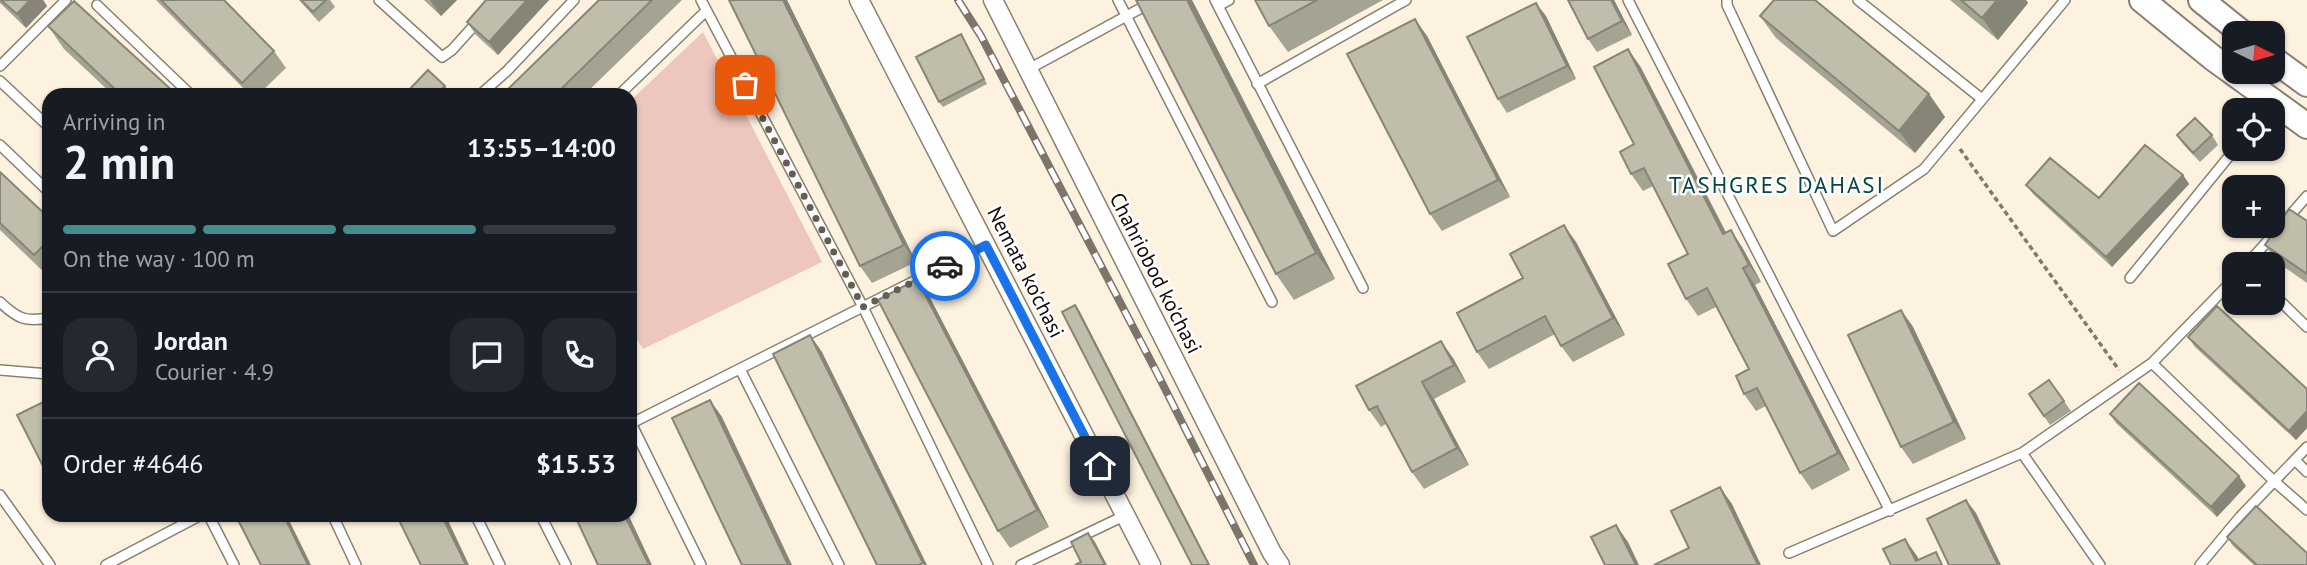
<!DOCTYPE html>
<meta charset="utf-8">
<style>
:root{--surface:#171b24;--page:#242831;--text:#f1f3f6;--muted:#9ea1a6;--line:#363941;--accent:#458d8b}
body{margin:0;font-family:"PT Sans",sans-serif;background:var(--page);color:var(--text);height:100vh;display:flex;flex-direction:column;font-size:26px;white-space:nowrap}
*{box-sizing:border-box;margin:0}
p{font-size:23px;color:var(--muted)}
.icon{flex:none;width:38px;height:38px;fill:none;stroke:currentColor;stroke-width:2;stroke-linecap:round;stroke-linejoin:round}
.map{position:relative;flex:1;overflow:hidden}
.drawer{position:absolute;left:42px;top:88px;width:595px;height:434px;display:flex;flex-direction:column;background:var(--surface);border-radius:21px;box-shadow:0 2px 5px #0004}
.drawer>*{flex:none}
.needle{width:46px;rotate:95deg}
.controls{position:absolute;left:2222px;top:21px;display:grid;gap:14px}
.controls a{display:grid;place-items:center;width:63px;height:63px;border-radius:14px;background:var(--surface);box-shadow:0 2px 5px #0004;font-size:35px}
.pin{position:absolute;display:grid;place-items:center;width:60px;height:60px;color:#fff;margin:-30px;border-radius:14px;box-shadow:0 4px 10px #0006}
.courier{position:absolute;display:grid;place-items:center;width:70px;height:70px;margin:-35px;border:5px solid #1a73e8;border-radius:50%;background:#fff;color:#222;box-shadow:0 2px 9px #0007}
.headline em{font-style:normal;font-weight:700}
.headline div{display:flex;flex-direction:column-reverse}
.headline{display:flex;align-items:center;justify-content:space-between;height:119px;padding:0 21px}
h1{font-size:46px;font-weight:700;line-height:52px}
.bar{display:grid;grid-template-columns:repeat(4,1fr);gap:10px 7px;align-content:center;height:84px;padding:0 21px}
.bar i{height:9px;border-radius:5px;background:var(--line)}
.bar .active{background:var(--accent)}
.bar p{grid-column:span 4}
.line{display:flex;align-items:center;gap:18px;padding:0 21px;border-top:2px solid var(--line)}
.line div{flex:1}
.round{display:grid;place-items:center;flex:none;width:74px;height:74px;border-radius:21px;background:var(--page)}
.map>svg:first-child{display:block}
</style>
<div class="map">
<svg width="2307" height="565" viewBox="0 0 2307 565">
<rect width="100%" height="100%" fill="#fdf1df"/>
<!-- green -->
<path fill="#edc6bd" d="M703,32L822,262L643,349L630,328V101Z"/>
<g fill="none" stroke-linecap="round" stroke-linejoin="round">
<defs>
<path id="service" d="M379,0L442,57L452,50L479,20
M701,0L863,307L988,565
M1118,0L1272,302
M1215,0L1363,288
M1628,0L1890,511
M1727,0V5L1833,231L1924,169L2065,0
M1858,0L1982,99
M97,5L190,94
M1218,6L1229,0
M0,66L66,0
M1027,70L1156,0
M0,81L49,127
M1257,84L1406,0
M481,94L507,71L574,0
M620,94L706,11
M0,145L49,192
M2287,219L2307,196
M2247,264L2274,234
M2130,278L2235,149
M2273,294L2307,327
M0,302C18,319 25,322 49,318
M2152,363L2274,481L2307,510
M740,369L839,565
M0,370L49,374
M631,423L701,565
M630,424L986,245
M2295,460L2307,472
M0,495L50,565
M208,514L234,565
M332,514L356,565
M475,514L500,565
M540,514L566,565
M1789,553L2022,453
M106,565L203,514
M1021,565L1126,515
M2100,565L2022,453L2152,363L2235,278
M2200,565L2240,517L2307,447"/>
<path id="minor" d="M859,0L1151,565
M993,0L1272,553L1280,565"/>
<path id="secondary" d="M2142,0L2213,58L2307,126
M2201,0L2242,33
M2273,59L2307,84"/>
</defs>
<!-- service casing -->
<use href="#service" stroke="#8a806f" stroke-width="12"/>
<!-- minor casing -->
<use href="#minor" stroke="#8a806f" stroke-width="21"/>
<!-- secondary casing -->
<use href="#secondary" stroke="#8a806f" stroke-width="28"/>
<!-- path -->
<path stroke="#81796e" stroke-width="3.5" stroke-dasharray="5 3.5" stroke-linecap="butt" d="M1960,149L2119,370"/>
<!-- service -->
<use href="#service" stroke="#fff" stroke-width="9"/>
<!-- minor -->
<use href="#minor" stroke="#fff" stroke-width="18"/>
<!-- secondary -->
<use href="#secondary" stroke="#fff" stroke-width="24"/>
<defs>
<path id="rail" d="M958,0L981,36L1156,371L1254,565"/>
</defs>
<!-- rail casing -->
<use href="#rail" stroke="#7d7569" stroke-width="8"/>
<!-- rail -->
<use href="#rail" stroke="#fff" stroke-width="5" stroke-dasharray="16" stroke-linecap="butt"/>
</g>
<!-- wall -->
<path fill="#a5a392" d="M0,0H43L47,6L26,28L0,3Z
M156,0H224L274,51L286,68L259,94H249Z
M299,0H330L335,7L319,22Z
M424,0H457L441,16Z
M486,0H549L498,55L476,35L467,22Z
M599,0H682L585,94H503Z
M729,0H787L916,262L872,283L860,266Z
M1192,0L1335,279L1294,300L1276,274Z
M1255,0H1383L1288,52L1269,26Z
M1568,0H1614L1632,35L1597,52L1588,39Z
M1950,0H2026L2028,3L1998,40Z
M1546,16L1576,79L1507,113L1498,99Z
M1760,16L1929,94L1945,117L1915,153L1776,38Z
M48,26L176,94H112L64,49Z
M961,34L987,84L943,107L939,102Z
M1427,36L1510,197L1442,231L1430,214Z
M1640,66L1726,232L1742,247L1761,282L1755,285L1850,470L1812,490L1800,473L1766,406L1756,411L1744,394L1749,369L1716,307L1698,316L1686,299L1688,254L1653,186L1643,191L1631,174Z
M2177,135H2212L2218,145L2200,162L2183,144Z
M0,172L49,218V277L0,230Z
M2183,175L2189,184L2112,267L2033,194L2026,185L2099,198Z
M2307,221V283L2277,262L2265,245Z
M1576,242L1625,335L1573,362L1561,346L1555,334L1489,369L1477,352L1523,278Z
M929,296L1049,527L1010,548L998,531Z
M1901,310L1913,327L1966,439L1913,464L1901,447Z
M2188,337L2307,389V428L2296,440L2195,347Z
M1453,358L1466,382L1434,399L1469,465L1424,489L1412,472L1386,424L1381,427L1369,410Z
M2049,380L2071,411L2050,425L2029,394Z
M2110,414L2246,486L2217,517L2116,423Z
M2227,537L2307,565H2254L2233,546Z"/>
<!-- shaded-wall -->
<path fill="#868577" d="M30,0H43L47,6L26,28L17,14Z
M430,0H457L441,16Z
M527,0H549L498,55L489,42Z
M783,0H787L916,262L904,245Z
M1187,0H1192L1335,279L1316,253Z
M1611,0H1614L1632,35L1622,21Z
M1997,0H2026L2028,3L1998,40L1982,18Z
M1536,3L1546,16L1576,79L1567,66Z
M1415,19L1427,36L1510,197L1498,180Z
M1628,49L1640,66L1735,251L1723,234Z
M445,86L450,94H437Z
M1929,94L1945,117L1915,153L1899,131Z
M2183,175L2189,184L2112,267L2106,257Z
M1564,225L1576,242L1625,335L1613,318Z
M1731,230L1742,247L1761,282L1749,265Z
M1743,268L1755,285L1850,470L1838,453Z
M917,279L929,296L1049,527L1037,510Z
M1075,305L1079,310L1210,565H1209Z
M1901,310L1913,327L1966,439L1954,422Z
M810,335L822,352L927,565H924L923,563Z
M1441,341L1453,358L1466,382L1454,365Z
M1422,382L1434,399L1469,465L1457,448Z
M710,400L722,417L792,565H788Z
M2307,411V428L2296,440L2289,431Z
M2239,476L2246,486L2217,517L2211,507Z
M1720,487L1732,504L1761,565H1758Z
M1966,500L1976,513L2001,565H1998Z
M283,514H286L311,565H308Z
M441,514H445L469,565H466Z
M624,514H628L652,565H649Z
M1616,525L1628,542L1639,565H1636Z
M1088,533L1095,542L1107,565H1105Z
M1905,539L1917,556L1922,565L1916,561Z"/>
<!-- building -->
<path fill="#c0beaa" stroke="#868577" stroke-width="2" d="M1,0H30L17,14Z
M161,0H224L274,51L242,83Z
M301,0H326L313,12Z
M486,0H527L489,42L467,22Z
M599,0H652L556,94H503Z
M729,0H783L904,245L860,266Z
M1136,0H1187L1316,253L1276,274Z
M1255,0H1317L1269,26Z
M1568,0H1611L1622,21L1588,39Z
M1774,0H1815L1929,94L1899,131L1760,16Z
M1961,0H1997L1982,18Z
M74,1L176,94H120L48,26Z
M1536,3L1567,66L1498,99L1467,37Z
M1415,19L1498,180L1430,214L1347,54Z
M961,34L984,79L939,102L916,57Z
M1628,49L1723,234L1731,230L1749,265L1743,268L1838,453L1800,473L1757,388L1744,394L1736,376L1749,369L1707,288L1686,299L1668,264L1688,254L1644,168L1631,174L1620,152L1634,144L1594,67Z
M428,70L445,86L437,94H405Z
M2195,118L2212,135L2193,153L2177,135Z
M2145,145L2183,175L2106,257L2026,185L2050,158L2099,198Z
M0,172L49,218V240L34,255L0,223Z
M2289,209L2307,221V274L2265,245Z
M1564,225L1613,318L1561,346L1545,316L1477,352L1457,313L1523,278L1510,254Z
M917,279L1037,510L998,531L878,300Z
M1075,305L1209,565H1192L1062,312Z
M2217,306L2307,389V411L2289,431L2188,337Z
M1901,310L1954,422L1901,447L1848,335Z
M810,335L923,563L919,565H877L773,354Z
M1441,341L1454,365L1422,382L1457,448L1412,472L1377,406L1369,410L1356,386Z
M2049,380L2064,401L2044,416L2029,394Z
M2139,383L2239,476L2211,507L2110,414Z
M49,399V468L45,470L17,415Z
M710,400L788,565H742L672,418Z
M1720,487L1758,565H1654L1689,548L1671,511Z
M1966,500L1998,565H1949L1927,519Z
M2256,506L2307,553V565H2257L2227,537Z
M235,514H283L308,565H261Z
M396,514H441L466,565H421Z
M574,514H624L649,565H598Z
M1616,525L1636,565H1605L1591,537Z
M1088,533L1105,565H1075L1081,562L1071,542Z
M1905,539L1916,561L1936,552L1942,565H1891L1883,549Z"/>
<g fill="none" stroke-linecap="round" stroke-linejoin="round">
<!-- done -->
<path stroke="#645d53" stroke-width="7" stroke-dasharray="0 12.6" d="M745,85L863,307L945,266"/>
<!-- route -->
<path stroke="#1a73e8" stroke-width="9" d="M945,266L986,245L1100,466"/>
</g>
<g text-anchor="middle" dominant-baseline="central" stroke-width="5" stroke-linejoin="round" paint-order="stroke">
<!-- street labels -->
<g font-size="21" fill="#110d07" stroke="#fff">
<text transform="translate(1026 272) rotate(63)">Nemata ko'chasi</text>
<text transform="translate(1156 273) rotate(63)">Chahriobod ko'chasi</text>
</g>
<!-- neighbourhood labels -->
<g font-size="23" letter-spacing="2" fill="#054746" stroke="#fff">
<text x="1777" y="184">TASHGRES DAHASI</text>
</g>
</g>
</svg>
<div class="controls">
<a><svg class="needle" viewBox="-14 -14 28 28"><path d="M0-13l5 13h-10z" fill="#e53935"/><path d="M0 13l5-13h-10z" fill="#9ea1a6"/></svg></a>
<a><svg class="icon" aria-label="locate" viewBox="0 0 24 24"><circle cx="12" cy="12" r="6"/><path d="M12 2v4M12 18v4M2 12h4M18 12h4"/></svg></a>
<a>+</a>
<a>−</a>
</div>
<div class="pin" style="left:745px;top:85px;background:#ea580c"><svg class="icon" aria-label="bag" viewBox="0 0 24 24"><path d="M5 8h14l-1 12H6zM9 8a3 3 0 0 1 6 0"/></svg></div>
<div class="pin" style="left:1100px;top:466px;background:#1f2937"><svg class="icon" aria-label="home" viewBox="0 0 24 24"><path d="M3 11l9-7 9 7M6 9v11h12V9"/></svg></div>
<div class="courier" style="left:945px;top:266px"><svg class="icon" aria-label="car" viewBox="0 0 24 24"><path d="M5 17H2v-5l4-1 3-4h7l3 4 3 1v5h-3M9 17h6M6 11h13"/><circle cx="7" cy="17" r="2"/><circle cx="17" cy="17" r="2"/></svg></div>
<section class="drawer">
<div class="headline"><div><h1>2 min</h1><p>Arriving in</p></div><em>13:55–14:00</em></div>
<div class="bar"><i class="active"></i><i class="active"></i><i class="active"></i><i></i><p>On the way · 100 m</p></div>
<div class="line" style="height:126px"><a class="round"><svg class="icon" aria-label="person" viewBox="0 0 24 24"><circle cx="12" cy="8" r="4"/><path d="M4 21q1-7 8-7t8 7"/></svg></a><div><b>Jordan</b><p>Courier · 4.9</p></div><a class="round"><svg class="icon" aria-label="chat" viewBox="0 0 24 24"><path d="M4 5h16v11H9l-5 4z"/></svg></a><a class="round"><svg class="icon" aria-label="phone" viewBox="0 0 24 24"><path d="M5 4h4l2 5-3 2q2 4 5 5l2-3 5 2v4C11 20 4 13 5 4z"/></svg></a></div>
<div class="line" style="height:91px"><div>Order #4646</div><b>$15.53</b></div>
</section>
</div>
